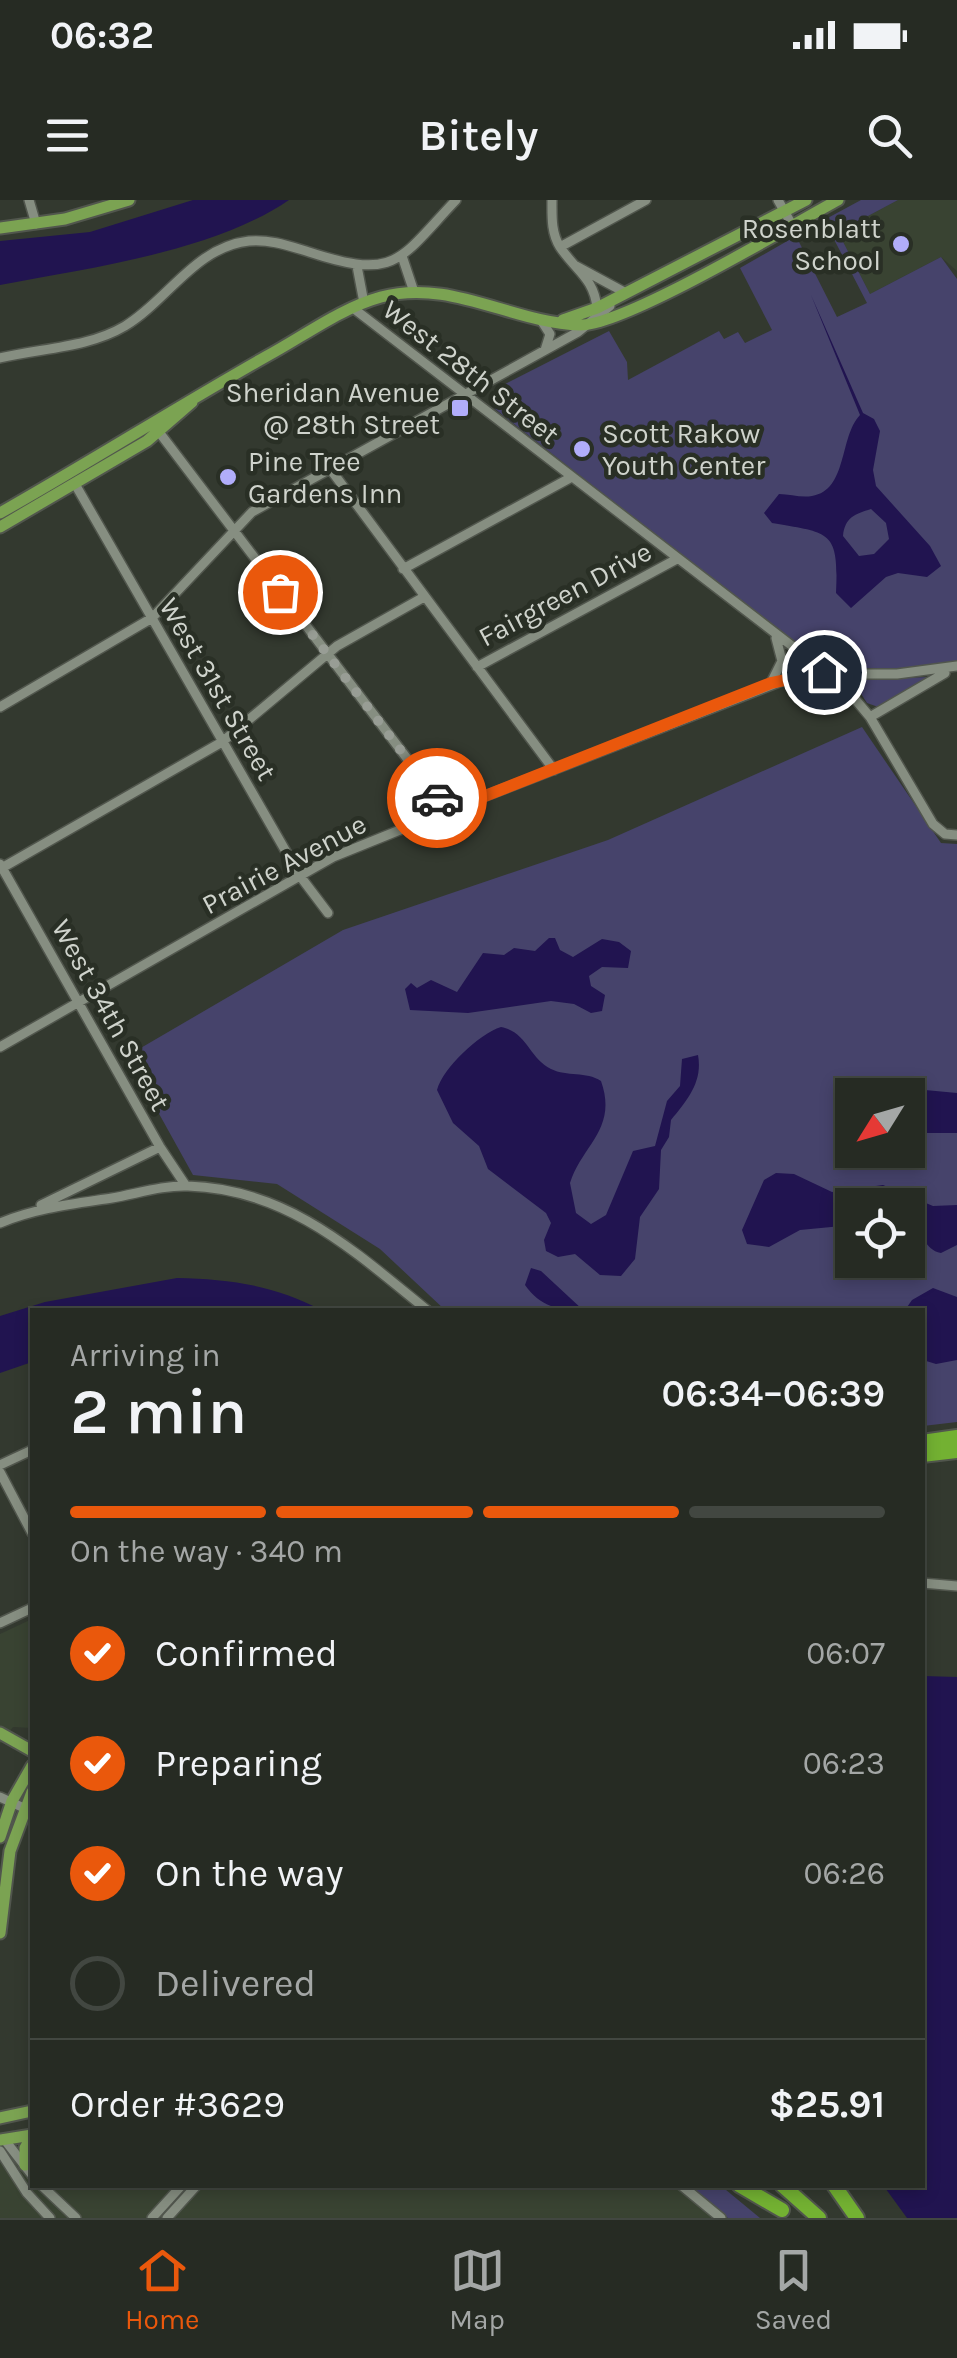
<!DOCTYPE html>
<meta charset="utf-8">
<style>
:root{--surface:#262b23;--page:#323730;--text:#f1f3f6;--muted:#a4a7a6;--line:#424741;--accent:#ea580c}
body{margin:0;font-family:Karla,sans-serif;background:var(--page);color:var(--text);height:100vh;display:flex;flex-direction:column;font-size:38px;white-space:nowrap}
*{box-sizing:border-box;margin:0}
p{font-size:32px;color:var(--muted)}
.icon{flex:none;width:55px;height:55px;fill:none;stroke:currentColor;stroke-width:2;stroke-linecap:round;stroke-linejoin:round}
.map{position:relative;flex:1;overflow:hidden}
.side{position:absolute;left:30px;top:1108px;width:895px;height:880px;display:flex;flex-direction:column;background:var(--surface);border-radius:0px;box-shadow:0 5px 15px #0003,0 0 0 2px var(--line)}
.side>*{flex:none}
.needle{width:65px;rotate:233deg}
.tools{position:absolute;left:835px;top:878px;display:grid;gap:20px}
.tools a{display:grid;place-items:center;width:90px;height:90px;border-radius:0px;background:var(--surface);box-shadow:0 5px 15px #0003,0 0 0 2px var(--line);font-size:50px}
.pin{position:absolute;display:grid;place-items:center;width:85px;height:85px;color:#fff;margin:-42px;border:5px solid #fff;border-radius:50%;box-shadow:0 2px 10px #0007}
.courier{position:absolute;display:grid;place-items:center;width:100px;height:100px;margin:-50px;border:8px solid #ea580c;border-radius:50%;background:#fff;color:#222;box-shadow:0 2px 12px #0007}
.overview em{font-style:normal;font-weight:600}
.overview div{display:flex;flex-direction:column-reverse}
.overview{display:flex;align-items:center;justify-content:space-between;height:170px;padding:0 40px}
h1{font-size:65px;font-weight:600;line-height:75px}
.bar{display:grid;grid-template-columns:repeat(4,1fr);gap:15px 10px;align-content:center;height:120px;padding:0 40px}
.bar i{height:12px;border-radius:8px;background:var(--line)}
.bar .selected{background:var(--accent)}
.bar p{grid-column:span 4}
.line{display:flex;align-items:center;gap:25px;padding:0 40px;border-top:2px solid var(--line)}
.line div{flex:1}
ol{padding:0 40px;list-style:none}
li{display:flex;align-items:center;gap:30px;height:110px}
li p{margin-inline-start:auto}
li .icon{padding:10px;border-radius:50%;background:var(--accent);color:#fff;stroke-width:4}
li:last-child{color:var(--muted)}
li i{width:55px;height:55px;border:5px solid var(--line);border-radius:50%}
.status{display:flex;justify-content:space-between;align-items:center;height:70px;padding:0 50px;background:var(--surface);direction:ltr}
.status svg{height:28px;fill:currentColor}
header{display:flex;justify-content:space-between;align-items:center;height:130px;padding:0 40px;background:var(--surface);font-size:45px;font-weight:600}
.menu{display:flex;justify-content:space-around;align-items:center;height:140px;border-top:2px solid var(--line);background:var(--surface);font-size:28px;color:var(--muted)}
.menu a{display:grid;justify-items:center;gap:5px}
.menu .selected{color:var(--accent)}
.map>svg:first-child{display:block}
</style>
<div class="status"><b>06:32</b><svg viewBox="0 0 49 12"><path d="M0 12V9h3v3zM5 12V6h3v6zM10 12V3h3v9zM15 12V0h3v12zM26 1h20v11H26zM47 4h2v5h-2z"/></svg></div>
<header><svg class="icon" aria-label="menu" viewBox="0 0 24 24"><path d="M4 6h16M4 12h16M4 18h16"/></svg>Bitely<svg class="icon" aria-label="search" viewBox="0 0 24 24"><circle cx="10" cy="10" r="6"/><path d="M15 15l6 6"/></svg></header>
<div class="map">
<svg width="957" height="2018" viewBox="0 0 957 2018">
<rect width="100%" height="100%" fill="#33392f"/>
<!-- built -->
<path fill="#394332" d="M898,0H957V71L941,57L870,94L838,32Z
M32,1419V1528L13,1527L0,1544V1434Z
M32,1948V1985H701L739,2018H0V1953Z"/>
<!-- green -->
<path fill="#46436b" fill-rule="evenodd" d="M861,0H898L838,32L870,94L941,57L957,79V462L894,470L823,466L495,209L492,200L497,188L609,131L627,162L628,180L719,131L724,139L738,132L745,143L772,130L740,68L796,36L837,117L867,103L824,20Z
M932,477L881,508L867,503L858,489L863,479Z
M862,527L941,643L957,644V1222L923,1226L922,1110H445L380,1049L277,984L193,975L127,856L343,730L608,640ZM852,895H908V950H852ZM852,1005H908V1060H852Z
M688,1985H720L760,2018H728Z"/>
<!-- water -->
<path fill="#211450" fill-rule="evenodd" d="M193,0H289C213,52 89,68 0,85V41L90,32Z
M811,95L863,213L874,219L880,231L873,270L876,286L930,346L941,366L927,377L898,373L886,377L851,408L836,393C839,330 830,333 772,323L764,313L779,294C790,294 801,298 812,296C848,290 839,237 860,215ZM871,309L886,323L889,339L874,354L859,356L843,336C845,317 855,314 871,309Z
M549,738H555L560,750L573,757L602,739L619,742L631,751L628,768L602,767L589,776L591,786L605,795L602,811L591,813L574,804L551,801L468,813L410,810L405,789L411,783L417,788L431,780L457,792L483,753L504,755L514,748L535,751Z
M501,827C527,832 529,858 551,869C567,877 586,871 601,881C618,929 582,945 570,983L576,1013L591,1024L606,1015L633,951L655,946L667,901L680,886L682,859L698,855C703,882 687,900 671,920L669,937L661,950L659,989L640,1017L635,1059L621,1076L600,1075L575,1054L558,1057L546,1051L544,1040L551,1023L546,1013L488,969L479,946L453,923L437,890C443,868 479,834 501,827Z
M925,890L957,893V933H908V901Z
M776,973L794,974L832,992L883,985L933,1006L957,1005V1045L941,1053C924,1050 924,1031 908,1025V1005H852V1025L800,1030L769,1047L747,1044L742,1030L764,980Z
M531,1068L541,1071L583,1110C557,1110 541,1107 525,1085Z
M177,1078C228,1079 275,1085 321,1110H32V1162L0,1173V1116L45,1102Z
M933,1088L957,1097V1160L936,1164L923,1160L922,1110H905L912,1100Z
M923,1476L957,1477V2018H907L883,1985H922Z"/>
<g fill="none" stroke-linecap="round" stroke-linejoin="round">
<defs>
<path id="minor" d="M29,0L36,24
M552,0C552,16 551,33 560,47C576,71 594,78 597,108
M778,0L792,25
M560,47L646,0
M402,56L414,92
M357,66L364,103
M576,66L626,93
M353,108L844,486L870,517L933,624L945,634L957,635
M541,120L550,134L545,150
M0,158C41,148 88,148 125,126C168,100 195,47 249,41C270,39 289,46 309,52C397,81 399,60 456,0
M159,232L447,611
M331,270L554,570
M75,284L300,676L328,713
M403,369L570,278
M477,467L675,360
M771,483L782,461L776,438
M0,507L152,418L252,312L578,132L610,106
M870,517L945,473
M0,664L160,947L186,986
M0,669L222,542L337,446L424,397
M0,847L333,657L447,611L800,474H897L957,466
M41,1005L160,947
M0,1023C36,1008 73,1004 112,998C136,994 163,985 188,986C288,989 354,1051 427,1110
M0,1265L32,1250
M0,1272L32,1333
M922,1383L957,1386
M0,1423L32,1408
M0,1597L24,1608
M4,1939L32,1975
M0,1951L27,1993L50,2018
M41,1985L76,2018
M681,1985L721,2018
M152,2018L182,1985
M167,2018L197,1985"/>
<path id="major" d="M0,28L65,19L129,0
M563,120L597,108L806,0
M0,313C90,262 177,207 267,156C304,136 341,108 381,97C450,78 512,123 580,125C624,126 790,26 838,0
M0,327L147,241L192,202
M0,1533L32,1551
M0,1637L12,1601L32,1566
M0,1733L10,1651L32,1592
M0,1918L32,1911
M0,1940L32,1935
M25,1965V1948L32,1936"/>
<path id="highway" d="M922,1242L957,1237
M922,1255L957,1251
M739,1985L782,2010
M782,1985L819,2018
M834,1985L857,2018"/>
</defs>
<!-- minor casing -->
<use href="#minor" stroke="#51564d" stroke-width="12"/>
<!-- major casing -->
<use href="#major" stroke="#51564d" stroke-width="15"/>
<!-- highway casing -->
<use href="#highway" stroke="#51564d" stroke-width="18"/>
<!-- minor -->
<use href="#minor" stroke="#868e81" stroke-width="9"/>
<!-- major -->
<use href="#major" stroke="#7ba352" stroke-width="11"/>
<!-- highway -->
<use href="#highway" stroke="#73b132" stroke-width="14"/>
</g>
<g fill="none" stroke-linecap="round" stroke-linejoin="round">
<!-- done -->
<path stroke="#989d95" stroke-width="10" stroke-dasharray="0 18" d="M280,392L437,598"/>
<!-- route -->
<path stroke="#ea580c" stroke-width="12" d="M437,598L447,611L771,483L824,472"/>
</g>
<!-- markers -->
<g fill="#b1adfa" stroke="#292f25" stroke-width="4">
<circle cx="901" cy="44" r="10"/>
<rect x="450" y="198" width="20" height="20" rx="5"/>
<circle cx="582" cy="249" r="10"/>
<circle cx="228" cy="277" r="10"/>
</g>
<g text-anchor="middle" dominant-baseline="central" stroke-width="9" stroke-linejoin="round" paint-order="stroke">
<!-- poi labels -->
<g font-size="28" fill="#cfd3cc" stroke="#292f25" text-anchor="end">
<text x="881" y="28">Rosenblatt<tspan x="881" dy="32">School</tspan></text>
<text x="440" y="192">Sheridan Avenue<tspan x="440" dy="32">@ 28th Street</tspan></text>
<text x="602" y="233" text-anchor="start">Scott Rakow<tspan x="602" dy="32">Youth Center</tspan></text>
<text x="248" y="261" text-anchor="start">Pine Tree<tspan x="248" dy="32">Gardens Inn</tspan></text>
</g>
<!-- street labels -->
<g font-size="28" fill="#cfd3cc" stroke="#292f25">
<text transform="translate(471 172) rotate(38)">West 28th Street</text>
<text transform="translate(565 394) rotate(-28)">Fairgreen Drive</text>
<text transform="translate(218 489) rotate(60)">West 31st Street</text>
<text transform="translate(284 664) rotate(-28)">Prairie Avenue</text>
<text transform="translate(111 815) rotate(61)">West 34th Street</text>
</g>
</g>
</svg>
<div class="tools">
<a><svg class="needle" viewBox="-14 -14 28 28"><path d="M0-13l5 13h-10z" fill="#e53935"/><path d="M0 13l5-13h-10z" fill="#a4a7a6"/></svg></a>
<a><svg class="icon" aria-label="locate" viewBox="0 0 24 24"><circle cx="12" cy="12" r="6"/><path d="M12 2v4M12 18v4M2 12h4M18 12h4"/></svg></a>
</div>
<div class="pin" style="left:280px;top:392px;background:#ea580c"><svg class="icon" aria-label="bag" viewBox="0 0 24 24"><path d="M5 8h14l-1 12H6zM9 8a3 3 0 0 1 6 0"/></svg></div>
<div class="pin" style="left:824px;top:472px;background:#1f2937"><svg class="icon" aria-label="home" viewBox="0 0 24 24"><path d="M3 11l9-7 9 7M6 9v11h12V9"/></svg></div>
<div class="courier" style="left:437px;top:598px"><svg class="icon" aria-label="car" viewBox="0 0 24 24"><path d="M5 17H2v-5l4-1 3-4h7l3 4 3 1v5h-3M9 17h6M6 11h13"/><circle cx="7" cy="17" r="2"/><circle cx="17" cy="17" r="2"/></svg></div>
<section class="side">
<div class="overview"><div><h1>2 min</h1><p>Arriving in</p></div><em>06:34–06:39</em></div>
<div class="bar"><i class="selected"></i><i class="selected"></i><i class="selected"></i><i></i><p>On the way · 340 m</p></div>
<ol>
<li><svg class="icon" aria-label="check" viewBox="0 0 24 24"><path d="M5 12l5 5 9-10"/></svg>Confirmed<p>06:07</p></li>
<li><svg class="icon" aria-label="check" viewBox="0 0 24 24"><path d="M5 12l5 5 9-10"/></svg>Preparing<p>06:23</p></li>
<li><svg class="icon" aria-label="check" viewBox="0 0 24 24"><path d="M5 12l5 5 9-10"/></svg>On the way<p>06:26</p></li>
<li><i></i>Delivered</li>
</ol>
<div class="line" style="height:130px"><div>Order #3629</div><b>$25.91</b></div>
</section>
</div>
<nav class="menu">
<a class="selected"><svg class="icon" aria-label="home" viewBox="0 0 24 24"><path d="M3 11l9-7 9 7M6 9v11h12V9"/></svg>Home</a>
<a><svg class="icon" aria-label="map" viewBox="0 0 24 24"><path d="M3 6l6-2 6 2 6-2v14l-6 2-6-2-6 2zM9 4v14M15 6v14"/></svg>Map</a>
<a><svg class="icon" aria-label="saved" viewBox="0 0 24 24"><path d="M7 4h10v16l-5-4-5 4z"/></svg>Saved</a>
</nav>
